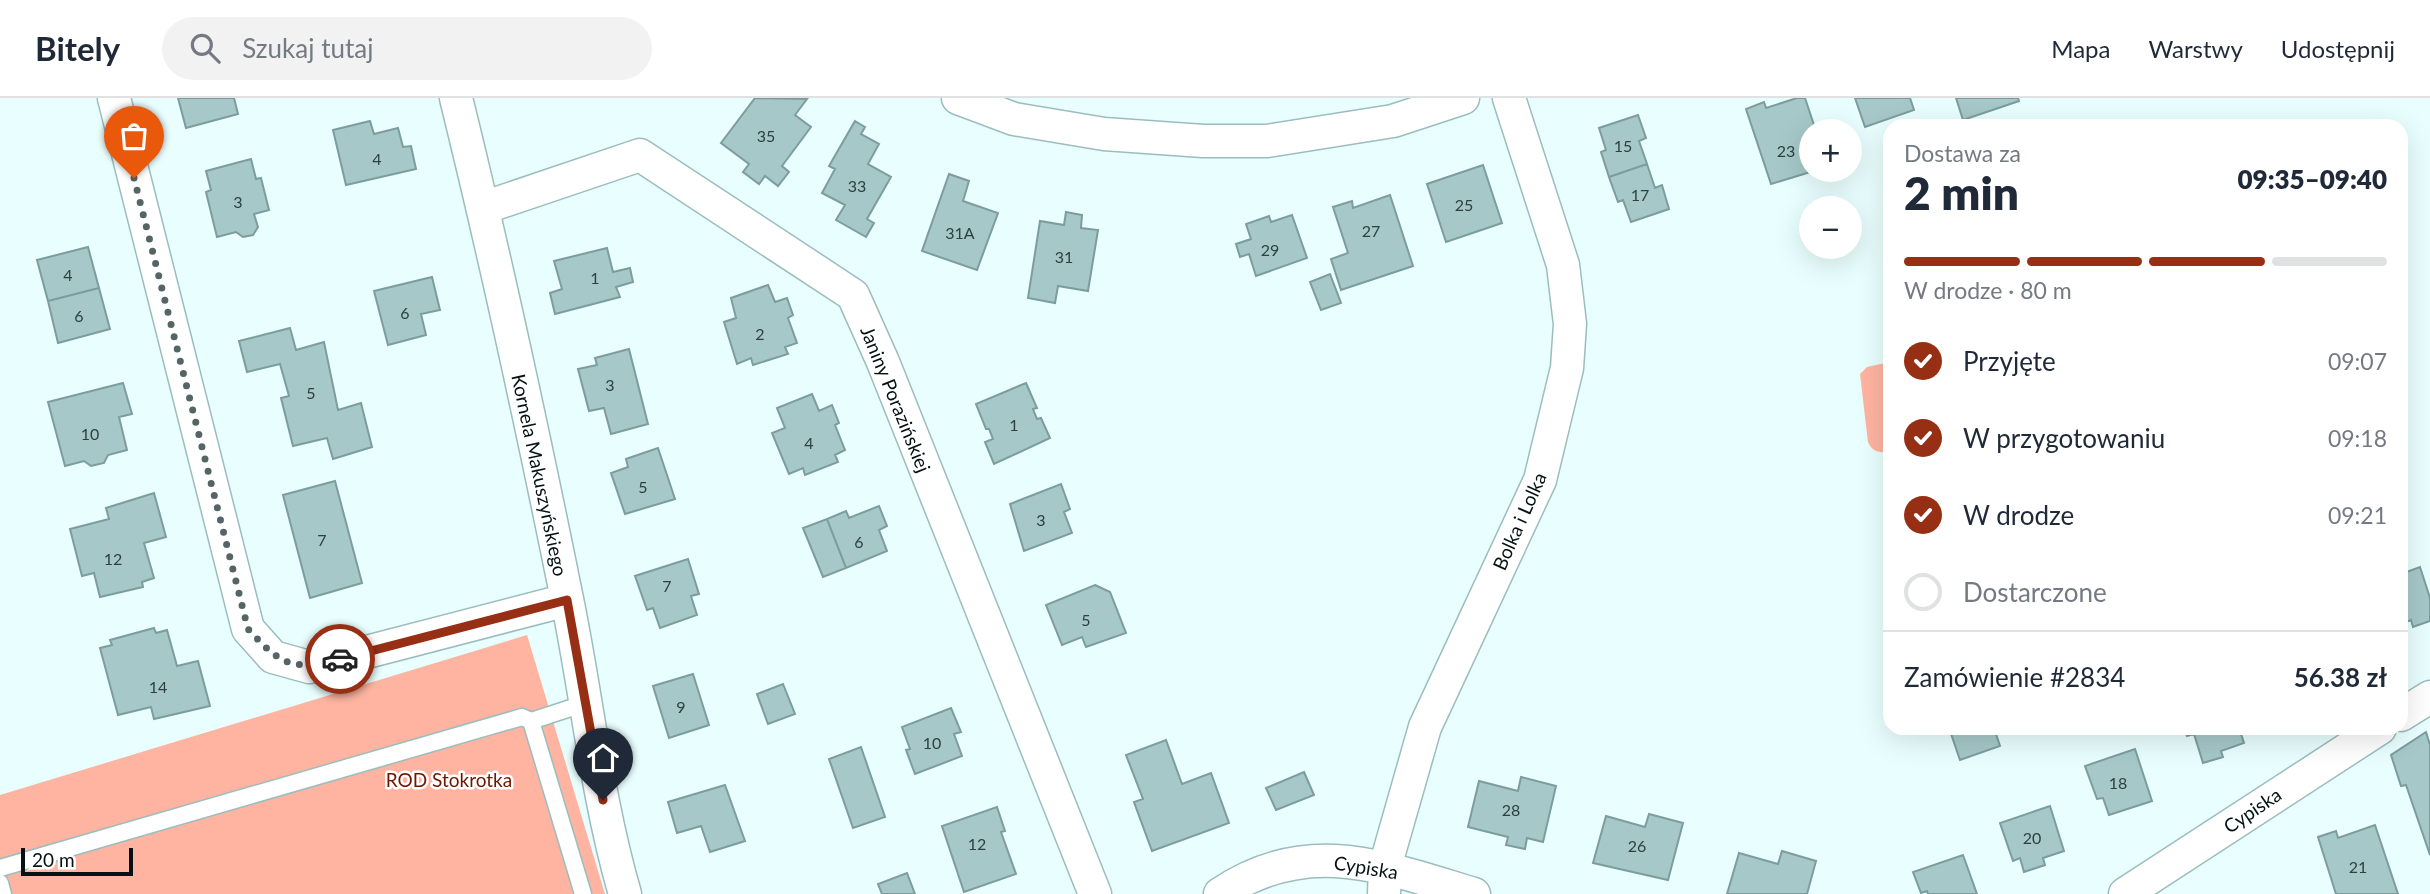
<!DOCTYPE html>
<html lang="pl">
<meta charset="utf-8">
<style>
:root{--surface:#fff;--page:#f2f2f3;--text:#1f2937;--muted:#747a83;--line:#e0e1e3;--accent:#972f14}
body{margin:0;font-family:Lato,sans-serif;background:var(--page);color:var(--text);height:100vh;display:flex;flex-direction:column;font-size:26px;white-space:nowrap}
*{box-sizing:border-box;margin:0}
p{font-size:23px;color:var(--muted)}
.icon{flex:none;width:38px;height:38px;fill:none;stroke:currentColor;stroke-width:2;stroke-linecap:round;stroke-linejoin:round}
.map{position:relative;flex:1;overflow:hidden}
.side{position:absolute;left:1883px;top:21px;width:525px;height:616px;display:flex;flex-direction:column;background:var(--surface);border-radius:21px;box-shadow:0 7px 28px #0002}
.side>*{flex:none}
.fabs{position:absolute;left:1799px;top:21px;display:grid;gap:14px}
.fabs a{display:grid;place-items:center;width:63px;height:63px;border-radius:50%;background:var(--surface);box-shadow:0 7px 28px #0002;font-size:35px}
.scale{position:absolute;left:21px;bottom:18px;width:112px;box-sizing:border-box;padding-left:7px;border:4px solid #061212;border-top:0;font-size:19px;line-height:24px;white-space:nowrap;color:#061212;-webkit-text-stroke:5px #fff;paint-order:stroke}
.pin{position:absolute;display:grid;place-items:center;width:60px;height:60px;color:#fff;margin:-72px -30px;border-radius:50% 50% 50% 0;rotate:-45deg;box-shadow:0 0 7px #0007}
.pin .icon{rotate:45deg}
.courier{position:absolute;display:grid;place-items:center;width:70px;height:70px;margin:-35px;border:5px solid #972f14;border-radius:50%;background:#fff;color:#222;box-shadow:0 2px 9px #0007}
.headline em{font-style:normal;font-weight:800}
.headline div{display:flex;flex-direction:column-reverse}
.headline{display:flex;align-items:center;justify-content:space-between;height:119px;padding:0 21px}
h1{font-size:46px;font-weight:800;line-height:52px}
.bar{display:grid;grid-template-columns:repeat(4,1fr);gap:10px 7px;align-content:center;height:84px;padding:0 21px}
.bar i{height:9px;border-radius:5px;background:var(--line)}
.bar .current{background:var(--accent)}
.bar p{grid-column:span 4}
.line{display:flex;align-items:center;gap:18px;padding:0 21px;border-top:2px solid var(--line)}
.line div{flex:1}
ol{padding:0 21px;list-style:none}
li{display:flex;align-items:center;gap:21px;height:77px}
li p{margin-inline-start:auto}
li .icon{padding:7px;border-radius:50%;background:var(--accent);color:#fff;stroke-width:4}
li:last-child{color:var(--muted)}
li i{width:38px;height:38px;border:4px solid var(--line);border-radius:50%}
header{display:flex;align-items:center;gap:42px;box-sizing:border-box;height:98px;padding:0 35px;background:var(--surface);border-bottom:2px solid var(--line)}
header strong{font-size:33px}
nav{display:flex;gap:38px;margin-inline-start:auto;font-size:24px}
.search{width:490px;height:63px;background:var(--page);display:flex;align-items:center;gap:18px;box-sizing:border-box;padding:0 24px;border-radius:38px;color:var(--muted);font-size:26px}
.map>svg:first-child{display:block}
</style>
<header>
<strong>Bitely</strong>
<div class="search"><svg class="icon" aria-label="search" viewBox="0 0 24 24"><circle cx="10" cy="10" r="6"/><path d="M15 15l6 6"/></svg>Szukaj tutaj</div>
<nav><a>Mapa</a><a>Warstwy</a><a>Udostępnij</a></nav>
</header>
<div class="map">
<svg width="2430" height="796" viewBox="0 0 2430 796">
<rect width="100%" height="100%" fill="#e9fefe"/>
<!-- green -->
<path fill="#feb4a0" d="M1890,264V354C1880,355 1872,354 1868,344L1860,276L1867,269Z
M527,537L605,796H0V697Z"/>
<!-- building -->
<path fill="#a6c8c9" stroke="#7c9d9e" stroke-width="2" d="M178,0H234L238,16L186,30Z
M755,0L807,1L795,17L811,29L782,68L789,74L778,88L765,78L759,86L743,74L749,66L721,45Z
M1797,0H1805L1816,33H1811V72H1817L1771,86L1746,11L1764,4L1766,10Z
M1855,0H1910L1914,12L1865,29Z
M1956,0H2018L2019,3L1963,22Z
M1638,17L1646,40L1639,43L1647,66L1609,79L1601,54L1606,52L1599,30Z
M370,23L374,36L398,30L403,49L411,48L416,71L346,87L333,32Z
M855,23L865,29L861,36L879,46L868,66L891,79L867,121L874,125L866,139L836,122L845,107L822,95L835,71L829,68Z
M251,61L256,81L261,80L269,112L254,116L258,129L253,137L243,139L236,134L217,139L206,94L211,92L206,73Z
M1647,66L1655,90L1662,87L1669,111L1631,124L1623,102L1618,104L1609,79Z
M1483,67L1502,125L1446,144L1427,86Z
M949,76L969,83L963,103L998,115L977,172L922,153Z
M1390,97L1413,168L1341,192L1331,161L1348,155L1333,109L1352,103L1353,110Z
M1066,114L1082,117L1081,130L1098,132L1088,193L1058,188L1055,205L1028,200L1040,123L1064,127Z
M1292,117L1307,160L1256,178L1249,156L1240,159L1236,146L1251,141L1246,126L1269,118L1271,124Z
M88,149L99,190L48,203L37,162Z
M607,150L613,174L630,170L633,184L616,189L620,199L555,216L550,195L562,191L554,163Z
M1330,176L1341,205L1321,212L1310,184Z
M432,179L440,212L421,216L426,237L388,247L374,193Z
M768,187L775,204L787,200L793,217L788,220L797,245L785,249L788,256L753,267L751,260L737,266L724,224L736,220L731,200Z
M99,190L110,231L58,245L48,203Z
M290,230L296,252L324,244L338,312L361,305L372,349L333,361L327,340L293,348L281,300L289,298L280,266L247,274L239,243Z
M629,251L648,326L611,336L604,310L589,313L578,271L597,267L595,260Z
M123,285L132,316L119,319L127,352L108,357L104,365L91,368L84,363L65,368L48,304Z
M1026,285L1037,310L1033,311L1037,321L1041,320L1050,340L994,366L985,344L993,341L989,331H986L976,306Z
M812,296L819,313L832,307L839,325L835,327L845,352L835,357L838,364L805,377L803,370L789,376L772,335L785,330L777,310Z
M658,350L675,401L625,416L611,375L628,369L626,361Z
M335,383L362,485L310,500L283,397Z
M1061,386L1070,411L1064,414L1072,435L1024,453L1010,406Z
M154,395L166,439L144,445L154,480L142,484L143,489L100,499L94,475L82,478L70,431L109,421L106,410Z
M879,408L887,428L879,432L887,453L846,470L827,421L846,413L849,420Z
M827,421L846,470L823,479L803,430Z
M688,461L699,496L691,498L697,517L660,530L653,510L647,512L635,478Z
M2420,469L2430,500V523L2413,529L2411,522L2401,526V476Z
M1095,487L1110,494L1126,535L1086,549L1082,539L1062,547L1046,507Z
M154,530L156,535L167,532L177,568L198,563L210,608L154,621L151,609L118,617L100,550L112,547L110,542Z
M693,576L709,627L669,640L653,588Z
M783,586L795,616L768,626L757,596Z
M951,610L961,634L954,636L962,658L915,676L906,652L910,651L902,629Z
M1949,630H1994L2000,648L1960,662Z
M2184,630H2239L2244,645L2221,653L2223,659L2203,665L2194,636L2187,638Z
M2426,634L2430,647V757L2406,687L2401,688L2391,657Z
M1166,642L1182,686L1211,675L1229,725L1152,753L1134,704L1143,701L1126,657Z
M861,649L885,719L853,730L829,661Z
M2135,651L2152,703L2109,717L2103,700L2097,701L2085,668Z
M1304,674L1314,697L1276,712L1266,690Z
M1521,679L1556,688L1543,744L1527,740L1525,751L1506,747L1508,739L1468,729L1479,683L1518,693Z
M725,687L745,743L710,754L701,728L677,735L668,704Z
M2050,708L2064,753L2043,760L2045,767L2024,774L2020,760L2013,763L2000,725Z
M997,709L1005,733L1001,734L1016,776L964,794L942,728Z
M1649,716L1683,725L1668,782L1593,765L1606,718L1645,729Z
M2375,727L2398,796H2336L2318,739L2336,733L2338,740Z
M1782,753L1816,763L1807,796H1727L1739,755L1778,766Z
M1963,757L1977,796H1928L1927,793L1921,795L1913,774Z
M907,775L915,796H882L878,786Z"/>
<g fill="none" stroke-linecap="round" stroke-linejoin="round">
<defs>
<path id="lane" d="M531,623L586,605
M0,770L522,619L531,623L583,796
M0,785L3,796"/>
<path id="street" d="M114,0L248,531L273,559L309,569L567,502
M456,0C497,166 533,333 567,501C587,599 597,700 625,796
M958,0L1014,21L1104,36L1203,43H1267L1393,23L1463,0
M483,110L640,57L853,197L883,264L1095,796
M2401,617L2430,599
M1220,796C1307,737 1384,769 1474,796
M1384,796L1385,769L1425,629L1540,382L1567,270L1570,226L1563,167L1509,0
M2125,796L2380,630"/>
</defs>
<!-- lane casing -->
<use href="#lane" stroke="#9bbdbe" stroke-width="19"/>
<!-- street casing -->
<use href="#street" stroke="#9bbdbe" stroke-width="35"/>
<!-- lane -->
<use href="#lane" stroke="#fff" stroke-width="16"/>
<!-- street -->
<use href="#street" stroke="#fff" stroke-width="32"/>
</g>
<g fill="none" stroke-linecap="round" stroke-linejoin="round">
<!-- done -->
<path stroke="#556565" stroke-width="7" stroke-dasharray="0 12.6" d="M134,80L248,531C280,566 292,574 340,561"/>
<!-- route -->
<path stroke="#972f14" stroke-width="9" d="M340,561L567,502L603,702"/>
</g>
<g text-anchor="middle" dominant-baseline="central" stroke-width="5" stroke-linejoin="round" paint-order="stroke">
<!-- number labels -->
<g font-size="16" fill="#2e4040">
<text x="766" y="37">35</text>
<text x="1623" y="47">15</text>
<text x="1786" y="52">23</text>
<text x="377" y="60">4</text>
<text x="857" y="87">33</text>
<text x="1640" y="96">17</text>
<text x="238" y="103">3</text>
<text x="1464" y="106">25</text>
<text x="1371" y="132">27</text>
<text x="960" y="134">31A</text>
<text x="1270" y="151">29</text>
<text x="1064" y="158">31</text>
<text x="68" y="176">4</text>
<text x="595" y="179">1</text>
<text x="405" y="214">6</text>
<text x="79" y="217">6</text>
<text x="760" y="235">2</text>
<text x="610" y="286">3</text>
<text x="311" y="294">5</text>
<text x="1014" y="326">1</text>
<text x="90" y="335">10</text>
<text x="809" y="344">4</text>
<text x="643" y="388">5</text>
<text x="1041" y="421">3</text>
<text x="322" y="441">7</text>
<text x="859" y="443">6</text>
<text x="113" y="460">12</text>
<text x="667" y="487">7</text>
<text x="1086" y="521">5</text>
<text x="158" y="588">14</text>
<text x="681" y="608">9</text>
<text x="932" y="644">10</text>
<text x="2118" y="684">18</text>
<text x="1511" y="711">28</text>
<text x="2032" y="739">20</text>
<text x="977" y="745">12</text>
<text x="1637" y="747">26</text>
<text x="2358" y="768">21</text>
</g>
<!-- street labels -->
<g font-size="19" fill="#061212" stroke="#fff">
<text transform="translate(896 301) rotate(68)">Janiny Porazińskiej</text>
<text transform="translate(540 377) rotate(78)">Kornela Makuszyńskiego</text>
<text transform="translate(1519 423) rotate(-66)">Bolka i Lolka</text>
<text transform="translate(2252 712) rotate(-34)">Cypiska</text>
<text transform="translate(1366 769) rotate(9)">Cypiska</text>
</g>
<!-- park labels -->
<g font-size="19" fill="#6e1700" stroke="#fff">
<text x="449" y="681">ROD Stokrotka</text>
</g>
</g>
</svg>
<div class="fabs">
<a>+</a>
<a>−</a>
</div>
<div class="scale">20 m</div>
<div class="pin" style="left:134px;top:80px;background:#ea580c"><svg class="icon" aria-label="bag" viewBox="0 0 24 24"><path d="M5 8h14l-1 12H6zM9 8a3 3 0 0 1 6 0"/></svg></div>
<div class="pin" style="left:603px;top:702px;background:#1f2937"><svg class="icon" aria-label="home" viewBox="0 0 24 24"><path d="M3 11l9-7 9 7M6 9v11h12V9"/></svg></div>
<div class="courier" style="left:340px;top:561px"><svg class="icon" aria-label="car" viewBox="0 0 24 24"><path d="M5 17H2v-5l4-1 3-4h7l3 4 3 1v5h-3M9 17h6M6 11h13"/><circle cx="7" cy="17" r="2"/><circle cx="17" cy="17" r="2"/></svg></div>
<section class="side">
<div class="headline"><div><h1>2 min</h1><p>Dostawa za</p></div><em>09:35–09:40</em></div>
<div class="bar"><i class="current"></i><i class="current"></i><i class="current"></i><i></i><p>W drodze · 80 m</p></div>
<ol>
<li><svg class="icon" aria-label="check" viewBox="0 0 24 24"><path d="M5 12l5 5 9-10"/></svg>Przyjęte<p>09:07</p></li>
<li><svg class="icon" aria-label="check" viewBox="0 0 24 24"><path d="M5 12l5 5 9-10"/></svg>W przygotowaniu<p>09:18</p></li>
<li><svg class="icon" aria-label="check" viewBox="0 0 24 24"><path d="M5 12l5 5 9-10"/></svg>W drodze<p>09:21</p></li>
<li><i></i>Dostarczone</li>
</ol>
<div class="line" style="height:91px"><div>Zamówienie #2834</div><b>56.38 zł</b></div>
</section>
</div>
